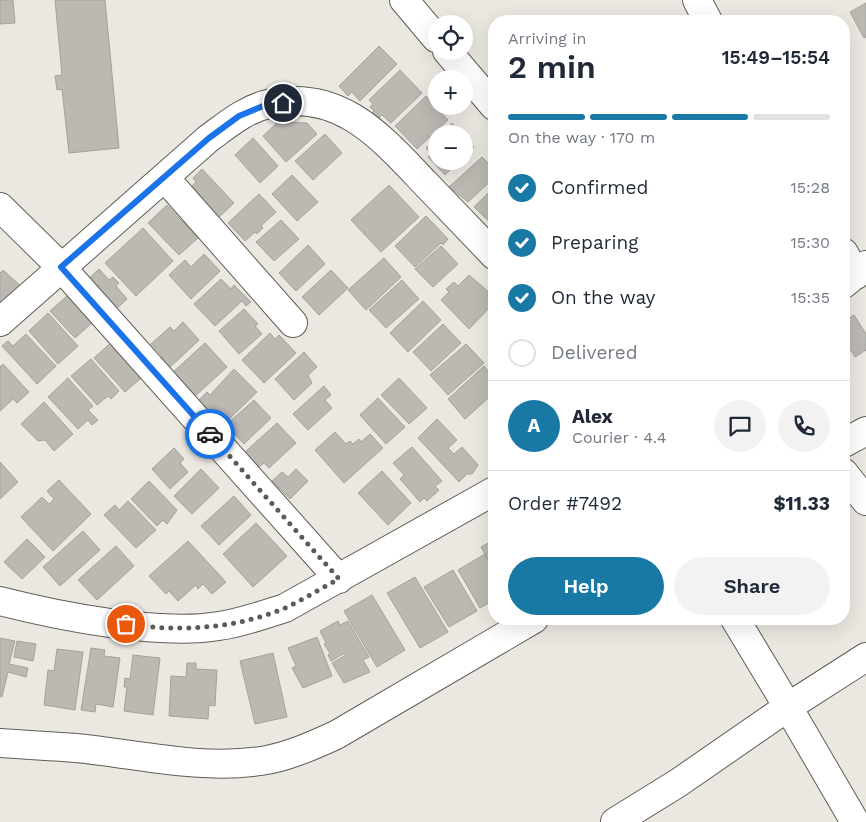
<!DOCTYPE html>
<meta charset="utf-8">
<style>
:root{--surface:#fff;--page:#f2f2f3;--text:#1f2937;--muted:#747a83;--line:#e0e1e3;--accent:#1979a5}
body{margin:0;font-family:"Work Sans",sans-serif;background:var(--page);color:var(--text);height:100vh;display:flex;flex-direction:column;font-size:19px;white-space:nowrap}
*{box-sizing:border-box;margin:0}
p{font-size:16px;color:var(--muted)}
.icon{flex:none;width:28px;height:28px;fill:none;stroke:currentColor;stroke-width:2;stroke-linecap:round;stroke-linejoin:round}
.map{position:relative;flex:1;overflow:hidden}
.details{position:absolute;left:488px;top:15px;width:362px;height:610px;display:flex;flex-direction:column;background:var(--surface);border-radius:20px;box-shadow:0 5px 20px #0002}
.details>*{flex:none}
.tools{position:absolute;left:428px;top:15px;display:grid;gap:10px}
.tools a{display:grid;place-items:center;width:45px;height:45px;border-radius:50%;background:var(--surface);box-shadow:0 5px 20px #0002;font-size:25px}
.pin{position:absolute;display:grid;place-items:center;width:42px;height:42px;color:#fff;margin:-21px;border:2px solid #fff;border-radius:50%;box-shadow:0 1px 5px #0007}
.courier{position:absolute;display:grid;place-items:center;width:50px;height:50px;margin:-25px;border:4px solid #1a73e8;border-radius:50%;background:#fff;color:#222;box-shadow:0 1px 6px #0007}
.headline em{font-style:normal;font-weight:600}
.headline div{display:flex;flex-direction:column-reverse}
.headline{display:flex;align-items:center;justify-content:space-between;height:85px;padding:0 20px}
h1{font-size:32px;font-weight:600;line-height:38px}
.bar{display:grid;grid-template-columns:repeat(4,1fr);gap:8px 5px;align-content:center;height:60px;padding:0 20px}
.bar i{height:6px;border-radius:4px;background:var(--line)}
.bar .current{background:var(--accent)}
.bar p{grid-column:span 4}
.line{display:flex;align-items:center;gap:12px;padding:0 20px;border-top:1px solid var(--line)}
.line div{flex:1}
.round{display:grid;place-items:center;flex:none;width:52px;height:52px;border-radius:26px;background:var(--page)}
ol{padding:0 20px;list-style:none}
li{display:flex;align-items:center;gap:15px;height:55px}
li p{margin-inline-start:auto}
li .icon{padding:5px;border-radius:50%;background:var(--accent);color:#fff;stroke-width:4}
li:last-child{color:var(--muted)}
li i{width:28px;height:28px;border:2px solid var(--line);border-radius:50%}
.button{display:flex;gap:10px;margin-top:auto;padding:10px 20px}
.button a{flex:1;height:58px;border-radius:30px;background:var(--accent);color:#fff;font-size:20px;font-weight:600;line-height:58px;text-align:center}
.button a+a{background:var(--page);color:var(--text)}
.map>svg:first-child{display:block}
</style>
<div class="map">
<svg width="866" height="822" viewBox="0 0 866 822">
<rect width="100%" height="100%" fill="#ebe8e1"/>
<!-- building -->
<path fill="#bcb9b3" stroke="#a5a29c" d="M0,0H13L15,23L0,24Z
M55,0H105L119,148L69,153L62,89L57,90L55,76L62,75Z
M866,3V37L864,38L850,12Z
M379,46L397,64L360,101L352,92L348,96L339,86Z
M400,70L422,93L391,123L382,115L378,119L372,113L374,111L370,107L373,104L369,100Z
M426,96L448,120L417,149L395,126Z
M278,122L307,123L317,134L286,162L263,136Z
M452,123L462,134H441Z
M325,134L342,153L313,180L295,161Z
M464,136L474,147L464,157Z
M253,138L278,166L260,183L235,155Z
M436,138V161H459L445,175L428,157L431,154L426,148Z
M482,157L494,169V178L468,202L449,187Z
M202,169L234,203L216,220L188,190L196,182L193,178Z
M292,175L318,202L297,221L272,194Z
M389,185L419,217L381,252L351,220Z
M494,187V226L474,207Z
M259,194L276,212L261,226L263,228L257,234L255,232L245,241L228,223Z
M167,205L198,238L179,255L148,223Z
M426,216L448,239L443,245L441,243L415,267L395,246Z
M281,220L299,239L274,261L256,242Z
M143,228L173,261L136,296L105,263Z
M308,245L325,264L296,291L279,273Z
M441,246L458,264L433,287L415,269Z
M204,254L220,271L191,299L169,275L185,260L191,267Z
M384,258L401,277L366,310L348,290Z
M99,269L109,280L113,277L119,283L116,286L127,299L111,314L82,285Z
M3,270L23,288L0,309V273Z
M331,270L348,288L319,315L302,297Z
M469,275L490,293L487,296L494,303L469,329L441,300L449,292L446,289L454,282L458,286Z
M221,279L231,289L234,285L251,302L246,306L242,301L215,326L194,304Z
M402,280L419,299L386,328L369,310Z
M68,295L93,322L75,338L50,311Z
M423,301L441,320L408,352L390,333Z
M244,309L258,324L255,326L262,334L239,354L219,331Z
M48,313L78,346L58,364L29,331Z
M854,315L866,334V350L855,357L844,339V322Z
M183,322L199,340L167,370L158,360L162,356L151,344L170,327L174,331Z
M443,324L461,343L431,371L413,352Z
M270,333L275,339L279,335L296,353L264,383L242,360Z
M26,334L56,366L37,384L2,346L8,341L13,346Z
M115,339L147,373L125,392L94,358Z
M205,343L227,367L193,398L171,374Z
M466,344L484,363L448,395L430,375Z
M304,352L317,367L308,375L312,383L294,400L275,379Z
M91,359L119,391L111,399L108,396L97,405L71,376Z
M3,364L29,392L17,403L13,399L0,411V367Z
M484,366L494,378V393L465,419L448,399Z
M234,369L257,392L218,430L194,405L207,392L210,395Z
M68,378L93,406L88,410L98,420L92,425L88,420L78,429L48,397Z
M399,378L427,408L409,424L381,395Z
M324,386L331,395L325,400L332,408L308,430L293,414Z
M378,398L405,427L386,444L360,415Z
M254,400L271,418L244,444L226,425Z
M44,402L73,434L54,451L45,440L38,441L21,424Z
M437,419L457,440L448,448L454,454L462,447L478,465L472,474H467L459,482L418,438Z
M277,423L296,443L269,468L264,463L259,467L245,452Z
M335,432L346,444L350,441L353,444L359,439L361,442L370,434L383,448L344,483L315,450Z
M412,447L442,481L435,486L439,490L427,501L424,498L420,502L400,479L404,475L393,463Z
M174,448L184,459L180,463L188,472L170,489L152,469Z
M0,462L18,482L0,499Z
M201,469L219,488L192,514L174,496Z
M296,469L308,481L290,499L272,481L282,472L288,477Z
M382,471L411,503L388,525L358,493Z
M59,480L91,514L53,551L21,517L42,497L49,504L54,499L47,491Z
M149,481L177,510L167,524L163,520L157,526L131,499Z
M234,496L251,515L219,545L201,526Z
M128,501L156,530L136,548L104,515L115,505L119,510Z
M256,523L287,556L253,587L223,554Z
M83,531L100,550L60,586L43,567Z
M27,539L45,557L22,579L4,562Z
M494,540V570L481,547Z
M188,541L226,582L212,594L203,584L198,589L196,585L178,601L169,591L166,594L149,576Z
M116,546L134,566L97,600L78,580Z
M485,554L494,570V600L480,608L458,570Z
M453,570L477,611L449,627L424,587Z
M415,577L448,632L420,648L387,593Z
M372,595L405,650L377,667L344,611Z
M338,621L340,625L348,621L369,657L363,660L370,672L344,683L332,663L346,655L345,653L331,661L328,655L330,653L324,644L326,643L320,631Z
M317,637L332,676L303,688L292,668L296,666L288,648Z
M0,638L15,641L9,664L28,668L26,677L8,672L2,697L0,696Z
M17,641L36,644L33,661L14,657Z
M91,648L105,650L104,656L120,658L113,707L96,704L95,712L81,710Z
M57,649L83,652L75,710L44,705L48,670L54,671Z
M273,653L287,717L255,724L240,661Z
M133,655L160,658L153,715L124,711L127,687H124L125,678L130,679Z
M187,663H196V669L217,670L215,706L209,705L208,719L169,716L171,676L186,677Z"/>
<g fill="none" stroke-linecap="round" stroke-linejoin="round">
<defs>
<path id="minor" d="M404,0L436,38
M697,0L708,21
M447,51L494,106
M165,178L293,323
M0,207L61,267L339,579
M844,253L856,275
M844,284L866,265
M0,322L209,138C227,125 246,109 268,104C340,88 381,137 425,183C448,207 471,231 494,255
M844,443L866,431
M844,473L866,501
M0,601C59,616 159,636 219,626C241,623 263,615 285,608L494,491
M0,743C25,745 51,746 76,748C137,754 199,770 261,761C287,757 312,746 336,735L534,619
M615,822L678,783L788,707L735,619
M855,822L788,707L866,657"/>
</defs>
<!-- minor casing -->
<use href="#minor" stroke="#605e58" stroke-width="30"/>
<!-- minor -->
<use href="#minor" stroke="#fff" stroke-width="28"/>
</g>
<g fill="none" stroke-linecap="round" stroke-linejoin="round">
<!-- done -->
<path stroke="#5b5a56" stroke-width="5" stroke-dasharray="0 9" d="M126,624C179,632 235,629 285,608C303,600 321,588 339,579L210,434"/>
<!-- route -->
<path stroke="#1a73e8" stroke-width="6" d="M210,434L61,267L209,138L239,116L268,104L283,103"/>
</g>
</svg>
<div class="tools">
<a><svg class="icon" aria-label="locate" viewBox="0 0 24 24"><circle cx="12" cy="12" r="6"/><path d="M12 2v4M12 18v4M2 12h4M18 12h4"/></svg></a>
<a>+</a>
<a>−</a>
</div>
<div class="pin" style="left:126px;top:624px;background:#ea580c"><svg class="icon" aria-label="bag" viewBox="0 0 24 24"><path d="M5 8h14l-1 12H6zM9 8a3 3 0 0 1 6 0"/></svg></div>
<div class="pin" style="left:283px;top:103px;background:#1f2937"><svg class="icon" aria-label="home" viewBox="0 0 24 24"><path d="M3 11l9-7 9 7M6 9v11h12V9"/></svg></div>
<div class="courier" style="left:210px;top:434px"><svg class="icon" aria-label="car" viewBox="0 0 24 24"><path d="M5 17H2v-5l4-1 3-4h7l3 4 3 1v5h-3M9 17h6M6 11h13"/><circle cx="7" cy="17" r="2"/><circle cx="17" cy="17" r="2"/></svg></div>
<section class="details">
<div class="headline"><div><h1>2 min</h1><p>Arriving in</p></div><em>15:49–15:54</em></div>
<div class="bar"><i class="current"></i><i class="current"></i><i class="current"></i><i></i><p>On the way · 170 m</p></div>
<ol>
<li><svg class="icon" aria-label="check" viewBox="0 0 24 24"><path d="M5 12l5 5 9-10"/></svg>Confirmed<p>15:28</p></li>
<li><svg class="icon" aria-label="check" viewBox="0 0 24 24"><path d="M5 12l5 5 9-10"/></svg>Preparing<p>15:30</p></li>
<li><svg class="icon" aria-label="check" viewBox="0 0 24 24"><path d="M5 12l5 5 9-10"/></svg>On the way<p>15:35</p></li>
<li><i></i>Delivered</li>
</ol>
<div class="line" style="height:90px"><b class="round" style="background:var(--accent);color:#fff">A</b><div><b>Alex</b><p>Courier · 4.4</p></div><a class="round"><svg class="icon" aria-label="chat" viewBox="0 0 24 24"><path d="M4 5h16v11H9l-5 4z"/></svg></a><a class="round"><svg class="icon" aria-label="phone" viewBox="0 0 24 24"><path d="M5 4h4l2 5-3 2q2 4 5 5l2-3 5 2v4C11 20 4 13 5 4z"/></svg></a></div>
<div class="line" style="height:65px"><div>Order #7492</div><b>$11.33</b></div>
<div class="button"><a>Help</a><a>Share</a></div>
</section>
</div>
